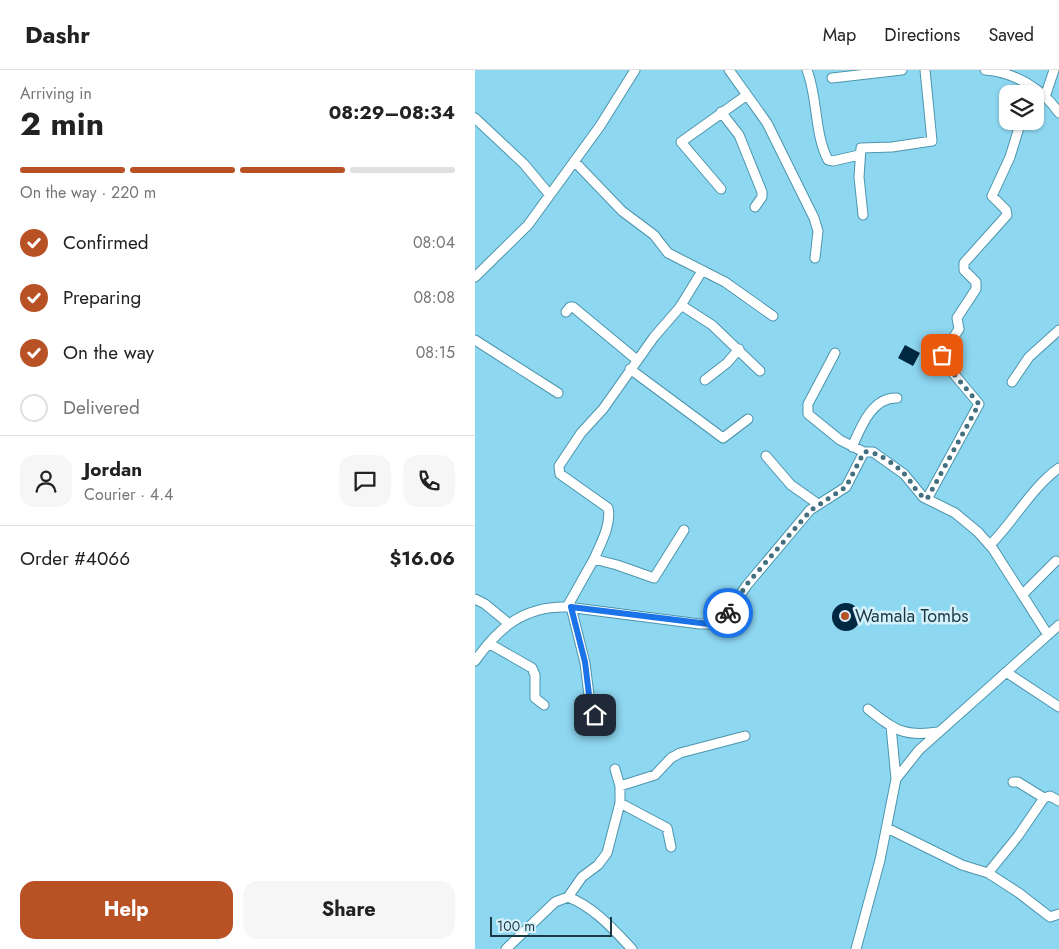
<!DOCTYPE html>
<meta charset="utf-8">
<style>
:root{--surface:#fff;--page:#f6f6f6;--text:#222;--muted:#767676;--line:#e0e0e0;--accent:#b85225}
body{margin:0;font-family:Jost,sans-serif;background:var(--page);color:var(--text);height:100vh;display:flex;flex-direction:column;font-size:19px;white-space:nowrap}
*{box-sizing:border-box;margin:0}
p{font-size:16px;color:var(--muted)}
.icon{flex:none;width:28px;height:28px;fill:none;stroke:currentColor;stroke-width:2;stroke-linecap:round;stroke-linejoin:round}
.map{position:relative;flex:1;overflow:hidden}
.sheet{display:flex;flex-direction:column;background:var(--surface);width:475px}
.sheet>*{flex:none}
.buttons{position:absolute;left:524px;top:15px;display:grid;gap:10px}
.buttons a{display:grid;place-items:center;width:45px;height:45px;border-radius:10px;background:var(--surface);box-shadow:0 1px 4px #0004;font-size:25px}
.scale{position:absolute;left:15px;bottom:12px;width:122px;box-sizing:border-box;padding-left:5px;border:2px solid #1b3944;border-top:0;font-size:14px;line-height:18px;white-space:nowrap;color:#1b3944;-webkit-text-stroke:4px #d5f1fc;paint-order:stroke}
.pin{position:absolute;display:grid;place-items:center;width:42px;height:42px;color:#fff;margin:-21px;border-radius:10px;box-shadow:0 2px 8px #0006}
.courier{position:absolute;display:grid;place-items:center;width:50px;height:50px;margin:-25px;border:4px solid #1a73e8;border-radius:50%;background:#fff;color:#222;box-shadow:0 1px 6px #0007}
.summary em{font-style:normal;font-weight:700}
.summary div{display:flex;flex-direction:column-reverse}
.summary{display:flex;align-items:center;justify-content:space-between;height:85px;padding:0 20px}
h1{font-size:32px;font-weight:700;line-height:38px}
.bar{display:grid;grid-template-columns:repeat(4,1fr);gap:8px 5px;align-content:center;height:60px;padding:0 20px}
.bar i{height:6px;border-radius:4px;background:var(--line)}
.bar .on{background:var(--accent)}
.bar p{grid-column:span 4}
.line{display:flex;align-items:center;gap:12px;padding:0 20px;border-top:1px solid var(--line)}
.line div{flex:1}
.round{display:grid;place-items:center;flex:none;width:52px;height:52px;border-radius:15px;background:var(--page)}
ol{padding:0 20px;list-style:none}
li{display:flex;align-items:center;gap:15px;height:55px}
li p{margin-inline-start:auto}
li .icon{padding:5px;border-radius:50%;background:var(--accent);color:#fff;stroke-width:4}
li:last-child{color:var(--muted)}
li i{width:28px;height:28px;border:2px solid var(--line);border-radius:50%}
.cta{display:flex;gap:10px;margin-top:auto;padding:10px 20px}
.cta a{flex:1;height:58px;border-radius:15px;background:var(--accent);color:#fff;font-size:20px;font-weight:700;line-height:58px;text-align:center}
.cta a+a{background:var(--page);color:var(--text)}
header{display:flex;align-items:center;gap:30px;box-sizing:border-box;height:70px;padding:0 25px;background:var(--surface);border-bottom:1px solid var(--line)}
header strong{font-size:24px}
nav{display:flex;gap:28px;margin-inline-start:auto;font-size:18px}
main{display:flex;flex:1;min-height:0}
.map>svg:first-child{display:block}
</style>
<header>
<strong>Dashr</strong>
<nav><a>Map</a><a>Directions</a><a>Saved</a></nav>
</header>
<main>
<section class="sheet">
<div class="summary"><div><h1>2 min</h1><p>Arriving in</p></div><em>08:29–08:34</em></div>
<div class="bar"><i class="on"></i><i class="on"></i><i class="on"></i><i></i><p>On the way · 220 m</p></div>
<ol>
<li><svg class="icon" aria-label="check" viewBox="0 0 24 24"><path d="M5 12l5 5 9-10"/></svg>Confirmed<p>08:04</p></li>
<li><svg class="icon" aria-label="check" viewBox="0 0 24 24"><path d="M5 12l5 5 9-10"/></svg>Preparing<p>08:08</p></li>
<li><svg class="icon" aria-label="check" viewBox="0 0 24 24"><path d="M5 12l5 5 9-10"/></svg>On the way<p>08:15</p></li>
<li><i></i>Delivered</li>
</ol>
<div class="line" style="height:90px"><a class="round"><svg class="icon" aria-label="person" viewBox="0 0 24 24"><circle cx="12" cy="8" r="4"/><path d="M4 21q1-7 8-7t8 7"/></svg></a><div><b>Jordan</b><p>Courier · 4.4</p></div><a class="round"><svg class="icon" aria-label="chat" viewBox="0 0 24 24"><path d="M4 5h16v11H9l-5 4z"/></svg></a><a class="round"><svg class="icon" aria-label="phone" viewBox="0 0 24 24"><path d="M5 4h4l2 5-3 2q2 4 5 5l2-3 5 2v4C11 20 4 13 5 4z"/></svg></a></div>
<div class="line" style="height:65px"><div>Order #4066</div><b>$16.06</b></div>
<div class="cta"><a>Help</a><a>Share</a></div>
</section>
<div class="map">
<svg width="584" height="879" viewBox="0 0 584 879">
<rect width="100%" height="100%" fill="#8ed7f1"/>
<!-- building -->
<path fill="#002842" d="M430,275L445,283L438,296L423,288Z
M357 547a14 14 0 1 1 28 0a14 14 0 1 1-28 0Z"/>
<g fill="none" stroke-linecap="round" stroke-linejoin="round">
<defs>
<path id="street" d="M254,0L292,53L339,148L343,161L340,188
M332,0C343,28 339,63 353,90L358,91L384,85
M510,0C539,2 568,19 584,43
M357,8L427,0
M570,27L579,0
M246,42L264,65L287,122V127L280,137
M0,48L49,94L74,124
M99,91L147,141L179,165L193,183L250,212L298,246
M246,119L206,72L272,25
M388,145L384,107L386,78L417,77L457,71L450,0
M0,207L53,155L125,56L160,0
M206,235L237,255L285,301
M91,242L95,237H98L162,290
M0,270L83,323
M360,283L333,334V344L365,370L389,382H398L429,404L448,427L480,443L503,462L518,479L573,565
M155,299L248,368L273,349
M230,310L252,293L264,279
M537,312L554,287L584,260
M377,377C386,357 397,327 422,328
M291,386L316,415L343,434
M452,429L504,334L468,291L467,285L484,259L482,248L501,219V212L489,200V193L532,145L531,140L517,126L535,87L546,51
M515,475C539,451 557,417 584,398
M119,489C125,475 137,454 133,438L85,404L84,396L106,363L128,339L179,267L205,237L227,201
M548,524L581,491
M0,529L10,534L33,553
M92,537L119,489L142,495L179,508L209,460
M96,537L110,593L116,641L120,645L125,646
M15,574L57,598L60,605V628L69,635
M0,591C24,557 49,536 92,537L225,554H245L272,515L335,440L371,417L389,382
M531,602L584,637
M393,639C419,660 429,667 463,662
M416,656L421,709
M538,712H543L569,728
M145,716L180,705L196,688L205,683L270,666
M145,733L192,758L196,777
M412,758L487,795L513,803L544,823L575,847L584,844
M513,803L543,766L569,728L575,726L584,731
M93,827L107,807L123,795L132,783L145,733V716L140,699
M31,879L80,832L93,827C119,837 138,859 157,879
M381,879L405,790L421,709L444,680L584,555"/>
</defs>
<!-- street casing -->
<use href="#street" stroke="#4b95ad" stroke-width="11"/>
<!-- street -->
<use href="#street" stroke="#fff" stroke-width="9"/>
</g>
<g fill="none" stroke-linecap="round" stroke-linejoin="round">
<!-- done -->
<path stroke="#437081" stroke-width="5" stroke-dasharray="0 9" d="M253,543L272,514L336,440L371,417L389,382C402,380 425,398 433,408C439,416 442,424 452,429L504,334L468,291L467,285"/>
<!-- route -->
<path stroke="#1a73e8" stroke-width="6" d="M120,645L116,641L110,592L96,537L242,555L253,543"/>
</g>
<!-- markers -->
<circle fill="#b85225" stroke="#d5f1fc" stroke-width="2" cx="370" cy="546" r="5"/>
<g text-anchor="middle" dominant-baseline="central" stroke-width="5" stroke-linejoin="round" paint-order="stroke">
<!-- poi labels -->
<g font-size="18" fill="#1b3944" stroke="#d5f1fc" text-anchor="start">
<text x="380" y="546">Wamala Tombs</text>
</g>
</g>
</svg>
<div class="buttons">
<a><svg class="icon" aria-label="layers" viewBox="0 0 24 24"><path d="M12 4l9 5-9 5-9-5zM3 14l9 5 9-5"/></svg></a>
</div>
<div class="scale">100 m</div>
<div class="pin" style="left:467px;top:285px;background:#ea580c"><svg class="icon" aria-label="bag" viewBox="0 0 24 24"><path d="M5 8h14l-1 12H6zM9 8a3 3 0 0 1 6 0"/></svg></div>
<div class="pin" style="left:120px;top:645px;background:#1f2937"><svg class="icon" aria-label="home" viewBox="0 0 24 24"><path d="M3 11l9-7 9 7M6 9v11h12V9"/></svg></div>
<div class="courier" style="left:253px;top:543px"><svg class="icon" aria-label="bike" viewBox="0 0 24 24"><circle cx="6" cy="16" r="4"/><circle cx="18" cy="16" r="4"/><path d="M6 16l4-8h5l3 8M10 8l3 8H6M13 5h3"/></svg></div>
</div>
</main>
